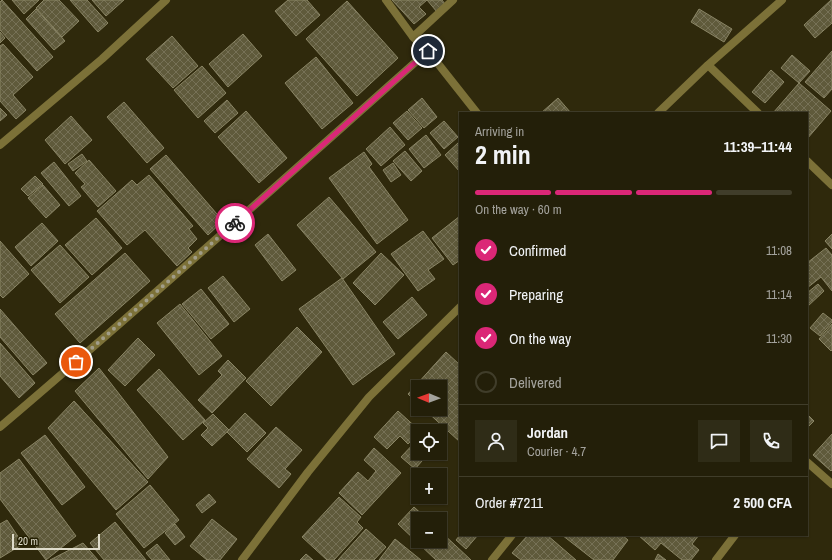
<!DOCTYPE html>
<meta charset="utf-8">
<style>
:root{--surface:#231f09;--page:#2f2c17;--text:#f1f3f6;--muted:#a3a29c;--line:#403d2a;--accent:#db2777}
body{margin:0;font-family:"Archivo Narrow",sans-serif;background:var(--page);color:var(--text);height:100vh;display:flex;flex-direction:column;font-size:15px;white-space:nowrap}
*{box-sizing:border-box;margin:0}
p{font-size:13px;color:var(--muted)}
.icon{flex:none;width:22px;height:22px;fill:none;stroke:currentColor;stroke-width:2;stroke-linecap:round;stroke-linejoin:round}
.map{position:relative;flex:1;overflow:hidden}
.side{position:absolute;left:459px;top:112px;width:349px;height:424px;display:flex;flex-direction:column;background:var(--surface);border-radius:0px;box-shadow:0 1px 3px #0004,0 0 0 1px var(--line)}
.side>*{flex:none}
.needle{width:26px;rotate:271deg}
.controls{position:absolute;left:411px;top:380px;display:grid;gap:8px}
.controls a{display:grid;place-items:center;width:36px;height:36px;border-radius:0px;background:var(--surface);box-shadow:0 1px 3px #0004,0 0 0 1px var(--line);font-size:20px}
.scale{position:absolute;left:12px;bottom:10px;width:88px;box-sizing:border-box;padding-left:4px;border:2px solid #dfdccb;border-top:0;font-size:11px;line-height:14px;white-space:nowrap;color:#dfdccb;-webkit-text-stroke:3px #252003;paint-order:stroke}
.pin{position:absolute;display:grid;place-items:center;width:34px;height:34px;color:#fff;margin:-17px;border:2px solid #fff;border-radius:50%;box-shadow:0 1px 4px #0007}
.courier{position:absolute;display:grid;place-items:center;width:40px;height:40px;margin:-20px;border:3px solid #db2777;border-radius:50%;background:#fff;color:#222;box-shadow:0 1px 5px #0007}
.headline em{font-style:normal;font-weight:800}
.headline div{display:flex;flex-direction:column-reverse}
.headline{display:flex;align-items:center;justify-content:space-between;height:68px;padding:0 16px}
h1{font-size:26px;font-weight:800;line-height:30px}
.bar{display:grid;grid-template-columns:repeat(4,1fr);gap:6px 4px;align-content:center;height:48px;padding:0 16px}
.bar i{height:5px;border-radius:3px;background:var(--line)}
.bar .selected{background:var(--accent)}
.bar p{grid-column:span 4}
.line{display:flex;align-items:center;gap:10px;padding:0 16px;border-top:1px solid var(--line)}
.line div{flex:1}
.round{display:grid;place-items:center;flex:none;width:42px;height:42px;border-radius:0px;background:var(--page)}
ol{padding:0 16px;list-style:none}
li{display:flex;align-items:center;gap:12px;height:44px}
li p{margin-inline-start:auto}
li .icon{padding:4px;border-radius:50%;background:var(--accent);color:#fff;stroke-width:4}
li:last-child{color:var(--muted)}
li i{width:22px;height:22px;border:2px solid var(--line);border-radius:50%}
.map>svg:first-child{display:block}
</style>
<div class="map">
<svg width="832" height="560" viewBox="0 0 832 560">
<defs>
<pattern id="building-cross-hatch" width="8" height="8" patternUnits="userSpaceOnUse"><rect width="8" height="8" fill="#5f5a3b"/><path d="M0 0l8 8M0 8l8-8" fill="none" stroke="#767156"/></pattern>
</defs>
<rect width="100%" height="100%" fill="#2f290c"/>
<!-- building -->
<path fill="url(#building-cross-hatch)" stroke="#8a8565" d="M2,0L53,57L37,71L0,30V2Z
M12,0H39L24,14Z
M44,0H59L79,21L62,37L36,8Z
M70,0H87L108,23L98,32Z
M92,0H124L106,16Z
M288,0H307L320,15L296,36L275,11Z
M392,0H442L445,4L437,12L427,0L419,7L426,14L414,24Z
M831,0H832V23L815,38L804,25Z
M347,1L398,58L357,96L306,39Z
M36,9L65,41L54,50L26,19Z
M699,9L732,29L724,42L691,22Z
M0,32L5,38L0,43Z
M243,34L262,56L228,87L209,64Z
M172,36L198,66L173,88L146,59Z
M3,44L33,77L13,95L26,110L16,119L0,101V46Z
M832,51V89L824,98L805,82Z
M792,55L810,71L799,83L781,68Z
M316,57L353,103L322,129L285,83Z
M202,66L226,93L198,118L174,90Z
M771,70L784,82L765,103L752,92Z
M799,83L831,111L807,139V113H773Z
M422,98L437,117L424,128L408,110Z
M558,98L571,113H541Z
M227,100L238,113L215,133L204,121Z
M124,102L164,148L147,163L107,117Z
M0,108L7,115L0,121Z
M246,111L287,158L259,183L218,137Z
M407,111L422,128L408,140L393,123Z
M71,116L92,140L65,164L45,140Z
M444,121L458,137L444,149L430,133Z
M390,127L405,145L381,166L366,149Z
M426,135L441,155L424,168L409,149Z
M459,142L460,144V172L445,155Z
M405,151L422,171L411,181L393,161Z
M364,152L372,164L369,167L408,220L377,244L329,178Z
M82,154L87,161L73,171L68,164Z
M166,155L223,221L208,235L150,169Z
M89,160L116,191L98,207L81,187L85,184L75,173Z
M54,162L81,196L69,206L41,173Z
M393,163L401,175L391,182L383,170Z
M149,175L193,226L189,229L197,239L188,248L192,252L177,266L145,230L127,245L97,211L132,180L137,185Z
M35,176L43,184L28,196L21,189Z
M43,185L60,205L46,218L28,198Z
M329,197L376,252L343,279L297,225Z
M460,216V260L453,265L432,238Z
M96,218L122,248L92,275L65,245Z
M42,223L58,241L31,266L15,247Z
M423,231L444,259L428,270L435,279L418,291L391,254Z
M268,234L296,270L282,281L255,245Z
M832,234V249L825,241Z
M0,241L29,274L3,298L0,295Z
M60,245L89,277L60,303L31,270Z
M826,248L832,255V291L821,277L807,288V263Z
M125,253L150,281L80,343L55,314Z
M381,253L404,275L375,305L353,283Z
M223,276L250,309L234,322L208,288Z
M342,278L395,354L353,385L299,309Z
M818,284L824,291L807,307V293Z
M201,289L229,324L211,339L182,304Z
M412,297L427,315L398,339L383,322Z
M180,304L222,356L199,375L157,323Z
M0,309L47,363L33,375L0,337Z
M823,313L832,320V322L820,336L810,328Z
M832,324V350L831,351L819,339Z
M297,327L322,352L271,406L246,381Z
M138,338L155,355L125,386L108,370Z
M0,343L35,383L19,398L0,376Z
M446,352L460,365V442L424,409H440V387H418V404L408,394Z
M228,360L246,378L212,413L198,400L222,375L218,371Z
M99,368L168,457L148,479L75,391Z
M159,369L205,420L183,440L137,390Z
M74,401L148,482L116,510L48,428Z
M398,411L420,431H418V434L408,444L400,436L387,449L374,437Z
M245,413L266,433L247,452L227,432Z
M213,414L229,430L212,446L201,435L208,428L203,423Z
M807,414L814,421L807,428Z
M276,427L302,450L285,469L291,474L279,488L247,459Z
M832,434V470L831,471L813,455Z
M45,435L85,487L62,505L21,453Z
M417,440L418,442V453H429L415,469L401,457Z
M374,448L401,473L362,515L339,493L358,472L368,481L376,471L364,460Z
M19,459L76,536L46,560L0,499V473Z
M150,485L179,520L144,548L116,514Z
M209,494L216,502L202,513L196,505Z
M339,497L361,517L357,522L363,528L334,560H327L302,537Z
M414,507L427,519H418V541H440V531L471,560H436L398,524Z
M212,519L237,539L220,560H207L190,546Z
M7,520L23,544L0,558V524Z
M115,522L146,560H104L90,543Z
M175,524L185,537L175,545L165,533Z
M366,529L386,547L374,560H338Z
M460,535H478L466,549L456,540Z
M528,535H547L576,560H521L512,553Z
M562,535H622L628,540L613,560H594Z
M638,535H699L692,544L699,550L691,560H682L661,543L655,550Z
M395,539L421,560H379Z
M83,543L98,560H50Z
M157,544L170,560H152L146,553Z
M306,554L313,560H300Z
M658,554L666,560H655Z"/>
<g fill="none" stroke-linecap="round" stroke-linejoin="round">
<!-- minor -->
<path stroke="#7c7138" stroke-width="8" d="M386,0L413,37L428,51L477,113
M413,37L453,0
M708,65L758,113
M658,113L708,65L782,0
M0,145L102,59L166,0
M807,161L832,185
M0,427C145,304 286,177 428,51
M807,462L832,484
M242,560L308,472L369,397L460,307
M492,560L512,535
M716,560L735,535"/>
</g>
<g fill="none" stroke-linecap="round" stroke-linejoin="round">
<!-- done -->
<path stroke="#a19d88" stroke-width="4" stroke-dasharray="0 7.2" d="M76,362L235,223"/>
<!-- route -->
<path stroke="#db2777" stroke-width="5" d="M235,223L428,51"/>
</g>
</svg>
<div class="controls">
<a><svg class="needle" viewBox="-14 -14 28 28"><path d="M0-13l5 13h-10z" fill="#e53935"/><path d="M0 13l5-13h-10z" fill="#a3a29c"/></svg></a>
<a><svg class="icon" aria-label="locate" viewBox="0 0 24 24"><circle cx="12" cy="12" r="6"/><path d="M12 2v4M12 18v4M2 12h4M18 12h4"/></svg></a>
<a>+</a>
<a>−</a>
</div>
<div class="scale">20 m</div>
<div class="pin" style="left:76px;top:362px;background:#ea580c"><svg class="icon" aria-label="bag" viewBox="0 0 24 24"><path d="M5 8h14l-1 12H6zM9 8a3 3 0 0 1 6 0"/></svg></div>
<div class="pin" style="left:428px;top:51px;background:#1f2937"><svg class="icon" aria-label="home" viewBox="0 0 24 24"><path d="M3 11l9-7 9 7M6 9v11h12V9"/></svg></div>
<div class="courier" style="left:235px;top:223px"><svg class="icon" aria-label="bike" viewBox="0 0 24 24"><circle cx="6" cy="16" r="4"/><circle cx="18" cy="16" r="4"/><path d="M6 16l4-8h5l3 8M10 8l3 8H6M13 5h3"/></svg></div>
<section class="side">
<div class="headline"><div><h1>2 min</h1><p>Arriving in</p></div><em>11:39–11:44</em></div>
<div class="bar"><i class="selected"></i><i class="selected"></i><i class="selected"></i><i></i><p>On the way · 60 m</p></div>
<ol>
<li><svg class="icon" aria-label="check" viewBox="0 0 24 24"><path d="M5 12l5 5 9-10"/></svg>Confirmed<p>11:08</p></li>
<li><svg class="icon" aria-label="check" viewBox="0 0 24 24"><path d="M5 12l5 5 9-10"/></svg>Preparing<p>11:14</p></li>
<li><svg class="icon" aria-label="check" viewBox="0 0 24 24"><path d="M5 12l5 5 9-10"/></svg>On the way<p>11:30</p></li>
<li><i></i>Delivered</li>
</ol>
<div class="line" style="height:72px"><a class="round"><svg class="icon" aria-label="person" viewBox="0 0 24 24"><circle cx="12" cy="8" r="4"/><path d="M4 21q1-7 8-7t8 7"/></svg></a><div><b>Jordan</b><p>Courier · 4.7</p></div><a class="round"><svg class="icon" aria-label="chat" viewBox="0 0 24 24"><path d="M4 5h16v11H9l-5 4z"/></svg></a><a class="round"><svg class="icon" aria-label="phone" viewBox="0 0 24 24"><path d="M5 4h4l2 5-3 2q2 4 5 5l2-3 5 2v4C11 20 4 13 5 4z"/></svg></a></div>
<div class="line" style="height:52px"><div>Order #7211</div><b>2 500 CFA</b></div>
</section>
</div>
